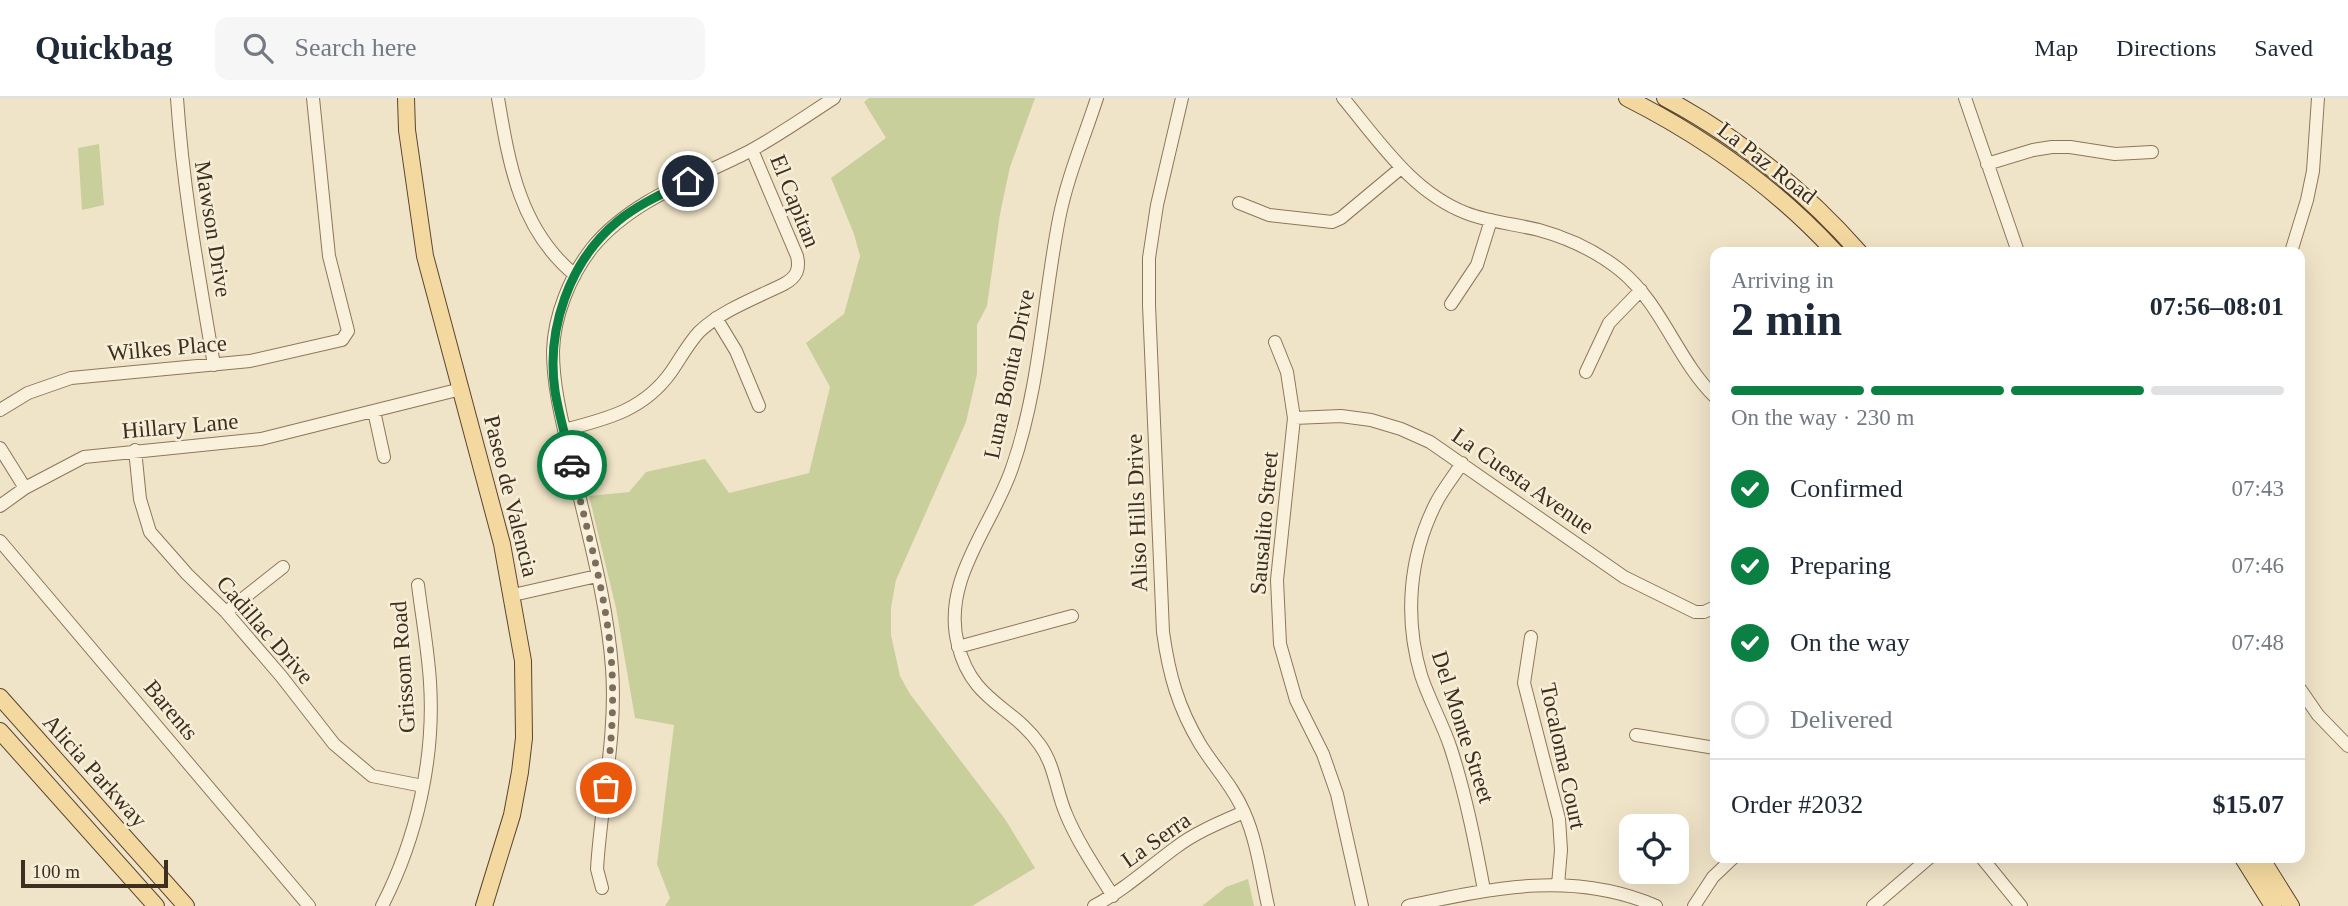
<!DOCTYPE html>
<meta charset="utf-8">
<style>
:root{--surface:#fff;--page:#f6f6f7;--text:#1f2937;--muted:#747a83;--line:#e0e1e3;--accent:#0b8043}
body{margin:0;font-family:"Times New Roman",serif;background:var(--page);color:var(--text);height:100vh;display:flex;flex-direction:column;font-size:26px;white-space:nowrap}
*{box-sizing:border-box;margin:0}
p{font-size:23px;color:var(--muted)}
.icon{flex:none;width:38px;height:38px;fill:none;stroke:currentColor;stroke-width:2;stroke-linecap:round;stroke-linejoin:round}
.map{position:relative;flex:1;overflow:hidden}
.details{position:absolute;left:1710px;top:149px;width:595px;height:616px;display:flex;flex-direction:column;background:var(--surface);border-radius:14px;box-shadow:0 7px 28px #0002}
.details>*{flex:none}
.tools{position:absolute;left:1619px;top:716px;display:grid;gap:14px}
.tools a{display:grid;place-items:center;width:70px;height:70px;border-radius:14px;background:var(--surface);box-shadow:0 7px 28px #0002;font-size:35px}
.scale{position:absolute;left:21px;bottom:18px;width:147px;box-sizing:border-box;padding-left:7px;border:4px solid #3d2e20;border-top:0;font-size:19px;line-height:24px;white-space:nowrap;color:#3d2e20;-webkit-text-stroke:5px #f7eed8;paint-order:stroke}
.pin{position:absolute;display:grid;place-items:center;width:60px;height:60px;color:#fff;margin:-30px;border:4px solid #fff;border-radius:50%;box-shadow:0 2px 7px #0007}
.courier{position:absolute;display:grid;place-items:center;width:70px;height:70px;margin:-35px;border:5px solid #0b8043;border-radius:50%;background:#fff;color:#222;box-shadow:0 2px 9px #0007}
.overview em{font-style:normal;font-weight:800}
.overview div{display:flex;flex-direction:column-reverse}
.overview{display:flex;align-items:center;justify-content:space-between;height:119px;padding:0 21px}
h1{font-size:46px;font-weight:800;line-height:52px}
.bar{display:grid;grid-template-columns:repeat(4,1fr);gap:10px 7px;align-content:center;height:84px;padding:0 21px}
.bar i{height:9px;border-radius:5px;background:var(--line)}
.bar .active{background:var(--accent)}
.bar p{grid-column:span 4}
.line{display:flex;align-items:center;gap:18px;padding:0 21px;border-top:2px solid var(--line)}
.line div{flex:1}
ol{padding:0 21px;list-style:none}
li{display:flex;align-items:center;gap:21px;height:77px}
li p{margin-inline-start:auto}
li .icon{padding:7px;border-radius:50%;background:var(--accent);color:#fff;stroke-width:4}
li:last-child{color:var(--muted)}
li i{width:38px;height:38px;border:4px solid var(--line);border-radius:50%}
header{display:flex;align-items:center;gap:42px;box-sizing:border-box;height:98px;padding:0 35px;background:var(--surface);border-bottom:2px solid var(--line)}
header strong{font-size:33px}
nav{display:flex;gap:38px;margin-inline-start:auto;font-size:24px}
.search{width:490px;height:63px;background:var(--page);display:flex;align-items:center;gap:18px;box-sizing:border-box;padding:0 24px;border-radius:14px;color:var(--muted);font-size:26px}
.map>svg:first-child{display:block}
</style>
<header>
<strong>Quickbag</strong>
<div class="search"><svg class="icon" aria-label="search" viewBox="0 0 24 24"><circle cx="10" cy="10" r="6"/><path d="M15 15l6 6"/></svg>Search here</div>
<nav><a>Map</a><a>Directions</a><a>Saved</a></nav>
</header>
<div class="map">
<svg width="2348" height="808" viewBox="0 0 2348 808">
<rect width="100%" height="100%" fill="#f0e4c8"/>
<!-- green -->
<path fill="#c9cf9b" d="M869,0H1035L1010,69L1000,116L987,208L977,227V276L966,324L896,482L891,510V537L900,578L910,596L1005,721L1035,770L972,808H665L670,800L657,766L674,627L635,620L616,510L589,398L629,394L646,374L705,361L729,395L809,375L830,289L806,245L844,216L860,158L854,136L831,80L886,40L864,4Z
M99,46L104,107L82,112L78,50Z
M1248,781L1254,808H1202L1226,789Z"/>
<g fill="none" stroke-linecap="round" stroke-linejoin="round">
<defs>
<path id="minor" d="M177,0C183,91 199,178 214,267
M498,0C509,66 520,132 575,177
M1097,0C1084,40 1067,80 1059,121C1043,203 1040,290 1012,370C992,429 941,482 958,547C972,604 1012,607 1040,647C1055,668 1056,693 1066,716C1078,745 1096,771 1113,798
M1182,0L1157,107L1149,160V207L1163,534C1169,577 1178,609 1200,646C1214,669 1233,688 1244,714C1257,743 1261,777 1268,808
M1343,0C1379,43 1412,94 1466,115C1489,124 1515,126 1539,132C1568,140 1596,153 1620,172C1662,206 1677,262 1715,299
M1965,0L2018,154
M1987,66L2033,52L2052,49H2070L2115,56L2152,54
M1239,105L1269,117L1332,124L1341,120L1401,70
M2291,154L2307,102L2313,73L2318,0
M1451,206L1477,167L1491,122
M716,220L736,253L759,308
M1275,244L1287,274L1294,320L1277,482L1280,546L1296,602L1323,656L1337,696L1362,808
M1586,274L1609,225L1641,192
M0,312L28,295L71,280L250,263L342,242L348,233L329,158L313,0
M374,313L384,359
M1294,320L1341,318L1371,322L1401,331L1430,344L1624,479L1695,514H1704L1715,509
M564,332C607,321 644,312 671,274C680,261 688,246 699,234C722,212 756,200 784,186C797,179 800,171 797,158L752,52
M0,350L25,390
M135,352L140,401L150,434L187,476L226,514L281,578L334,646L372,678L423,688
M1462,365C1454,378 1443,391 1436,405C1409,458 1404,520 1421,577C1429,602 1443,626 1451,651C1466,698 1475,744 1484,792
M0,408L25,390L84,359L261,341L461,291
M0,443L309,808
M513,497L597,478
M226,514L283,469
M1531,539L1524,585L1559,721L1561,752L1558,787
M958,549L1072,518
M2300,591L2318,617L2348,648
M1636,637L1715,650
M1982,760L2021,808
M602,790L597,771C601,704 617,638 612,570C607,499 585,427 570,357C562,323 553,289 553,253C554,218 570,178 592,150C631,102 695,81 748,54C778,38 806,18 834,0
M382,808C417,740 435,660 430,584C428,552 422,519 418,487
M1094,808C1124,792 1148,770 1175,750C1196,734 1221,724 1244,714
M1408,808C1493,790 1573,772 1656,808
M1694,808L1713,779L1733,760
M1873,808L1929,760"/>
<path id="major" d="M406,0L407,32L425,158L502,446L523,563L524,640L520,674L512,717L484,808
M1627,0C1704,39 1776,90 1835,154
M1665,0C1738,39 1804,92 1859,154
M0,599L186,808
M0,633L156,808
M2243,760L2273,808
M2261,760L2291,808"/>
</defs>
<!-- minor casing -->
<use href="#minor" stroke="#8d765c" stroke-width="14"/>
<!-- major casing -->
<use href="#major" stroke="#5b4430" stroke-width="18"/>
<!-- minor -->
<use href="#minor" stroke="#faf1dc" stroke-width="12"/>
<!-- major -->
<use href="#major" stroke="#f3d9a0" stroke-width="16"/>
</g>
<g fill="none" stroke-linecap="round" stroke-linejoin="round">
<!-- done -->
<path stroke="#7c6e5b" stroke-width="7" stroke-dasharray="0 12.6" d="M572,367C587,434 609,505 612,573C614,612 611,651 606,690"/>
<!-- route -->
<path stroke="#0b8043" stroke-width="9" d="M572,367C567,343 559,318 555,293C546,232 569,163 618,123C639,106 664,95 688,83"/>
</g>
<g text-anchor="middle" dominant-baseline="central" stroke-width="5" stroke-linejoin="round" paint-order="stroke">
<!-- street labels -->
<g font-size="23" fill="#3d2e20" stroke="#f7eed8">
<text transform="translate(1767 65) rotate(38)">La Paz Road</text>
<text transform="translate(795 103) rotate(68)">El Capitan</text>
<text transform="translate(213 131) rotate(81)">Mawson Drive</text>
<text transform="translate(167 250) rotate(-5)">Wilkes Place</text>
<text transform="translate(1009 276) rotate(-78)">Luna Bonita Drive</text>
<text transform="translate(180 328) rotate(-5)">Hillary Lane</text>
<text transform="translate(1523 383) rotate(35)">La Cuesta Avenue</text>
<text transform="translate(511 398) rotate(76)">Paseo de Valencia</text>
<text transform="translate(1137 415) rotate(-92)">Aliso Hills Drive</text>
<text transform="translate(1264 425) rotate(-85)">Sausalito Street</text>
<text transform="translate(265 532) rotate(49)">Cadillac Drive</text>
<text transform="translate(403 569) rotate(-94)">Grissom Road</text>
<text transform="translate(171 612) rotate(50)">Barents</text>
<text transform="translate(1463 629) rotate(72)">Del Monte Street</text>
<text transform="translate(1563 658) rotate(78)">Tocaloma Court</text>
<text transform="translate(95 673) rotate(48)">Alicia Parkway</text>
<text transform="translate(1156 742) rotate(-35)">La Serra</text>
</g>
</g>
</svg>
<div class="tools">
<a><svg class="icon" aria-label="locate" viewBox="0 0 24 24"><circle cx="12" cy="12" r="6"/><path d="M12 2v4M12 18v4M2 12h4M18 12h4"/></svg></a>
</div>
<div class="scale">100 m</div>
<div class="pin" style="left:606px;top:690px;background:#ea580c"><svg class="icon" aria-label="bag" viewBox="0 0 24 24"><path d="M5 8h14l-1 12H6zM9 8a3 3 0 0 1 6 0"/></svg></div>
<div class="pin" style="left:688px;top:83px;background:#1f2937"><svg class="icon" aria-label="home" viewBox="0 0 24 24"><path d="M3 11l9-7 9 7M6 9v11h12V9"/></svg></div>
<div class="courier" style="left:572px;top:367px"><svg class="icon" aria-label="car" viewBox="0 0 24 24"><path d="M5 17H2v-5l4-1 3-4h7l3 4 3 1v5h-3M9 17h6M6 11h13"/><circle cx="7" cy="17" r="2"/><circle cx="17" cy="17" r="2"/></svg></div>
<section class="details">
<div class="overview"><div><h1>2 min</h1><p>Arriving in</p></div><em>07:56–08:01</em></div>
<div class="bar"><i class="active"></i><i class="active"></i><i class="active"></i><i></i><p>On the way · 230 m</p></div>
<ol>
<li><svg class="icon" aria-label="check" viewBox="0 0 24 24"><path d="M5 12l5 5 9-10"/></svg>Confirmed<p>07:43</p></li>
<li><svg class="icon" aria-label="check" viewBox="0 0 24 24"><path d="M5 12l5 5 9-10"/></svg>Preparing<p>07:46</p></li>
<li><svg class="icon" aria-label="check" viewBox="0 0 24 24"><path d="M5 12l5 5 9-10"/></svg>On the way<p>07:48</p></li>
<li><i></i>Delivered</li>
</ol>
<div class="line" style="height:91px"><div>Order #2032</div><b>$15.07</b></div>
</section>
</div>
